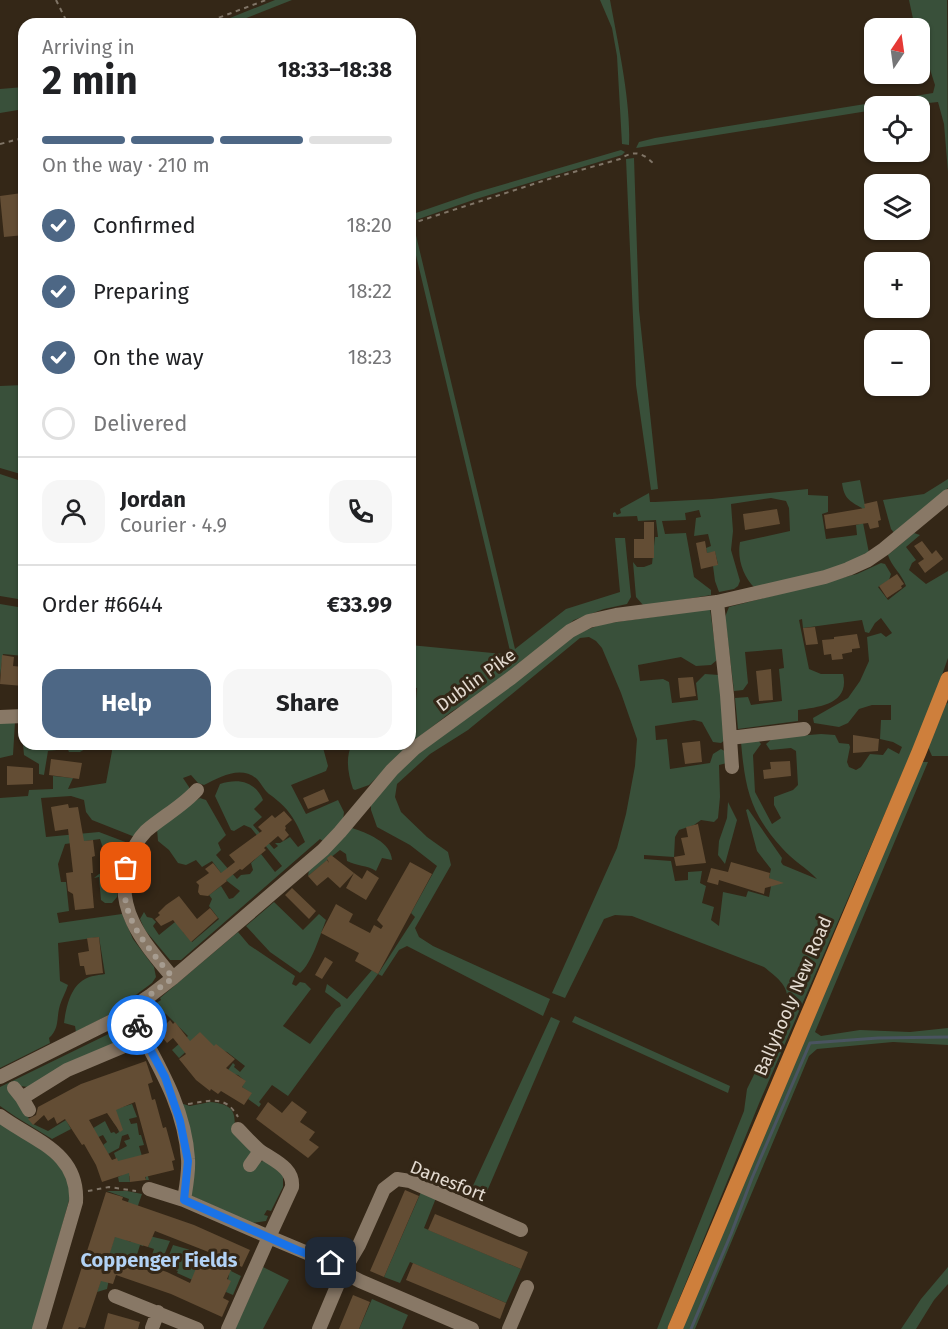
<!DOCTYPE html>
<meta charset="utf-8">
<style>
:root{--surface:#fff;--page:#f6f6f6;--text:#202124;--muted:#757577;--line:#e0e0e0;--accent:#4d6785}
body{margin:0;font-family:"Fira Sans",sans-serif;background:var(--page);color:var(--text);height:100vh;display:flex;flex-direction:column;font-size:22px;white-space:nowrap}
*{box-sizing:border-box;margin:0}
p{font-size:20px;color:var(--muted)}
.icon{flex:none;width:33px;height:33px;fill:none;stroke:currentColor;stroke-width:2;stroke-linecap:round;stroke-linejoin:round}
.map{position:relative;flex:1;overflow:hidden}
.drawer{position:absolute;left:18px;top:18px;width:398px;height:732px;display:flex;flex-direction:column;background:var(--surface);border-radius:18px;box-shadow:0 2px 4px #0004}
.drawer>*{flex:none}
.needle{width:39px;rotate:13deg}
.buttons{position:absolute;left:864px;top:18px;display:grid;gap:12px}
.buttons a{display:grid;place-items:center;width:66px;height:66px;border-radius:12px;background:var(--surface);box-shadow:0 2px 4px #0004;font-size:30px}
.pin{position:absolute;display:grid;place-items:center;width:51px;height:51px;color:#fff;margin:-26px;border-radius:12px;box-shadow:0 3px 9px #0006}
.courier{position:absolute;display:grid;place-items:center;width:60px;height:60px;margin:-30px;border:4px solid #1a73e8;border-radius:50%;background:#fff;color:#222;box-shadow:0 2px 8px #0007}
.summary em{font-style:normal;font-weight:700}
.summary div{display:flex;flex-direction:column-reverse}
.summary{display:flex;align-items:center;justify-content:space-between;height:102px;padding:0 24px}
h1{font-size:39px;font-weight:700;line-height:45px}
.bar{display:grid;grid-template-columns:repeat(4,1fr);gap:9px 6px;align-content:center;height:72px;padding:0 24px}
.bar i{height:8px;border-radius:4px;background:var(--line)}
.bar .active{background:var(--accent)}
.bar p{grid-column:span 4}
.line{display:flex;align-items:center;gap:15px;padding:0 24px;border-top:2px solid var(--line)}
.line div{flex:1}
.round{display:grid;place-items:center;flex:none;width:63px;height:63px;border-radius:18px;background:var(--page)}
ol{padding:0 24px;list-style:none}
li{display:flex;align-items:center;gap:18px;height:66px}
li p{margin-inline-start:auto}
li .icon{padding:6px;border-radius:50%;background:var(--accent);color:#fff;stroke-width:4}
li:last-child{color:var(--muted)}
li i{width:33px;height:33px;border:3px solid var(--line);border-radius:50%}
.primary-button{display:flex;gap:12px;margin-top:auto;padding:12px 24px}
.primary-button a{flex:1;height:69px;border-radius:18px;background:var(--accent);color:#fff;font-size:24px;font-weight:700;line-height:69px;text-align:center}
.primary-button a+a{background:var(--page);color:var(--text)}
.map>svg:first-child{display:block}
</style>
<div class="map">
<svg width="948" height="1329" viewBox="0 0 948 1329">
<rect width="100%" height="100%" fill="#342717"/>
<!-- green -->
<path fill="#39503a" d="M275,0H292L231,24H215Z
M600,0H610C618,44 631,101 629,145L622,144L617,56L612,28Z
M909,0H947L948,172L944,124L938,102L900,106H874V110L636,148L639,142L655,138L933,93L935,85L925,54L920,48V28H915Z
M24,87V109L0,113V89Z
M621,150L625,152L622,155L476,199L410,222V215L474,193Z
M634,158L639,310L658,489L651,490L636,385L626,159Z
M414,227L515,649L566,609L620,592L615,538H625L631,597L627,604L604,609L574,620L485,691L451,712L418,738L369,785L355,790L353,789C348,774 345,758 352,744H410V724H414L417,688L410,687V645L503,654L510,651L410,230Z
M24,385V475L0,468V386Z
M0,474L24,482V600L0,596Z
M948,479V488L895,534L891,529L883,500L924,494Z
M860,480L867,516H864L862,508C849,501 844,498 842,483Z
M808,489V495L828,496V512L822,514L826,539L857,535L856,525L863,523L869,553L844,566L755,588C743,577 737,558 740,542L790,531L789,508L786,501L771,498L731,504L733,531L731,550L740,581L738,586L734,589L719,592L715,581L713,566L718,564L715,552L707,553L706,548L711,546L708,534L694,536L696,518L701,517L699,510L685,513L686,520L662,521L665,534L686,533L694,577L711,590V595L651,605H643L636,597L633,562L637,567H644L652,564L655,537H658L656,520L638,521L637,516L613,517V513L615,512L617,515L621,513L620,509L649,493L650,502H655L712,499Z
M914,533L920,535L906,547L916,560L912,563L909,570L926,584L948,571V658L937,689L913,749L760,1101L667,1329H657L744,1111L747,1089L786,1009C792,988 779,979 764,967L632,916L615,915L604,919L565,998L552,993L617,848L626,814L635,766L637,739L621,693L602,648L596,641L589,637L580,638L468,730L430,754L397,784L395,797L401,812L427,837L448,852L451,865L415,928L419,937L433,946L550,999L543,1016L407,946L399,950L382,976L378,974L288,1096L272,1085L259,1102L261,1104L259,1107L248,1099L251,1093L242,1087L245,1081L238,1075L226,1073L233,1063L235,1065L234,1067L240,1072L245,1066L227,1052L194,1044L179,1058L172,1050L188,1036L166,1014L160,1011L152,1015L147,1023L146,1010L161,1000L160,998L238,932L249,945L295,976L292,984L296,986L300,982L305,983L311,989L283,1026L310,1044L336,1009L341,1006L340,1003L325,992L327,984L347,999L372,970L378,974L415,917L411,913L437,866L410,845L377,827L371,810V805L400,768L571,636L602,624L710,609L717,660L711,665L696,666L681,657L638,665L640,681L663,679L669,682L672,703L698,700L696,683L705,674L719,675L726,739L721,743L713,742L702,722L694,720L655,726L656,740L667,739L670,769L710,763L713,754L721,749L728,753L727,763L719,765L720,797L718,818L714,822L701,820L694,825L679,830L675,837L674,857L644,855V859L671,861L675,881L688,880V872L702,871L700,883L706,886L702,903L714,907L711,920L719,926L723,892L746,897L748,891L769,897L771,886L775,882L769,878L771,869L757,851L746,810L748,809L782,858L781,862L783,865L817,879C807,868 792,860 782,848C750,813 745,788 741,742L758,740L761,744L753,755L755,792L772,824L781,818L774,805V797L793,790L798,785L796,751L791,748L770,750L766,744L773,738L821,734L835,735L839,743L849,744L850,747L847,762L849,767L856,770L861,767L870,754L883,755L888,748L899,754L902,747L893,742L880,739L881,720H891V705H872L859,709L848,723L839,727L814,723L813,718L848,698L860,681L869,661L867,637L881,633L886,637L892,633L881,618L875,623L869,633L865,632L862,620L803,628L802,619L799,620L809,669L821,674H843C850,704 820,707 798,710V721L738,729L735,698L748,697L751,705L782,701L779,669L784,668L782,649L745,652L748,683L743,690L734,691L725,617L729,607L857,574L881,563L885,564L891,574L889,580L878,587L888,600L906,586C902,574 891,566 888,555Z
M0,604L24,608V656L3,654L0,676Z
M948,703V756H932L928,747L946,704Z
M15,722L13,755L0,758V723Z
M21,722H24V744H94L80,752H69L66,745L59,744L57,750L48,751L44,775L39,774V764L24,755Z
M111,744H322L328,766L326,771L291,785L306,814L338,800L344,812L343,820L323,841L320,839L181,960H170L145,930L140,919L144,912L147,917L152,918L156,922L153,926L159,935L180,918L183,932L192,942L219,919L209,906L212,899L209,895L221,886L229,899L233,898L240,891L227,881L212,861L202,867L196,860L186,865L178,863L169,850L158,841L157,829L178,812L200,798L206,800L226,835L218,843L221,850L216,855L237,879L241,875L250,874L253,870L251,863L261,854L275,872L282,866L251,828L244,825L234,831L231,830L215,796L220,784C238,778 255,781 263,800L254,809L262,817L253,825L274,849L278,846L275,843H280L290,837L298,847L305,842C295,819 289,808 269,794C264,790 261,783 257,779C241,765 220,777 204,785L198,783L191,775L183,778L189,787V792L135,837L92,820L86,812L84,800L71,796L41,798L46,837L99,832L128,843L122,856L115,860C105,857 103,848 100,839L65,844L58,864L61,882H66L69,911L57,913L59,923L122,914L133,939L154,967L156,977L152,983L129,1000L131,1003L76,1032L75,1026L64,1023C66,1008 70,987 85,979C90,976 99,975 105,974L99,937L58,943L60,981L68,985C66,992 62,998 60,1005C56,1018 60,1028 49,1038L50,1043L0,1068V798L28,796L29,790L53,789V776L73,778L68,789L106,783L112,751Z
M920,762H928L815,1032L821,1036L860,1030L910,1032L948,1028V1045L893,1042L817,1049L809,1056L695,1329H681Z
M728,802L737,820L725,864L718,855L719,841L727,818Z
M352,828C367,833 391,842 392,860L382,858L376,871C367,865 356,866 347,861L346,854L340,850L308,876L309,870Z
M112,870L117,875V897L112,903H105L101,900L99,877L94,878L99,874Z
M274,902L303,930L319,914L326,920C320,935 312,963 300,973L270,952L246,926Z
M575,1016L730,1086L728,1093L572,1022Z
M551,1017L560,1021L485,1196L471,1190Z
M129,1024L133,1032L129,1039L28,1087L20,1086L9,1090L33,1124L48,1131L66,1120L71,1129L52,1139L16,1117L0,1106V1087Z
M210,1102C231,1104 237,1110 234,1131L260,1162L265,1160L283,1173V1187L271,1211L267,1210L264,1215L268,1216L266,1221L252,1223L192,1196L180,1103L190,1106Z
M132,1104L137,1117L129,1119L131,1124L137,1123L139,1135H141L144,1145L139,1146L149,1180H146L145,1174L129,1176L130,1182H119L118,1177L122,1175L114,1153L127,1146L124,1141L130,1139L128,1134L122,1136L119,1148L108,1154L103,1145L107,1142L103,1135L96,1138L90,1130L105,1121L111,1133L114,1132L116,1134L119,1132L117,1127L121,1126L114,1123L106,1110L116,1109Z
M0,1121L43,1150L65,1169L71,1193L34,1329H0Z
M107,1191H127L142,1194L126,1240L131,1242L141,1234L170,1241L165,1253L169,1255L163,1269L149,1263L154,1249L148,1247L150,1242L145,1241L143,1246L140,1245L136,1258L122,1254L114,1280L109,1279L107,1289L97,1292L121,1217L123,1218L129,1199Z
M421,1192L436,1198L424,1228L521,1269L506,1303L410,1262L400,1283L384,1277Z
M173,1245L187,1249L233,1266L231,1271L241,1276L233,1295L226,1292L229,1274L226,1272L206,1286L177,1273L178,1271L169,1267L173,1257L169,1255Z
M263,1267L289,1280L263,1329H235Z
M948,1267V1284L934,1300L916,1329H901L921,1299Z
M372,1299L408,1315L402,1329H359Z"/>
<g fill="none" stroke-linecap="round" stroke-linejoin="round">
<!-- stream -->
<path stroke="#4a5460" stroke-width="3" d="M691,1329L731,1234L752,1178L810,1043L878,1038L948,1037"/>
</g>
<!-- building -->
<path fill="#634d34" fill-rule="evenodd" d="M22,193L24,235L4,237L0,196Z
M877,501L881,520L878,521L879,527L870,529L868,523L826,529L824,515L865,508L864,504Z
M777,509L780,524L745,530L743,514Z
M644,522H654V558H634V539H644Z
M705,541L707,553L715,551L718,565L701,569L696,543Z
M922,541L932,554L936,550L943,559L925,573L918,563L924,559L914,546Z
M897,574L904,584L901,586L902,588L887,598L879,586Z
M815,627L818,644L806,645L803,628Z
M857,634L860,648L852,649V652L842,654L843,659L832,660L831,654L824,655L822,640L834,639V637Z
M2,655L14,657L13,666L24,667L23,686L0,684Z
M771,669L773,700L759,701L756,671Z
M693,677L696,696L680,698L678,678Z
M853,735L879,739L878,751L853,753Z
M700,741L702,762L685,764L682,743Z
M51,759L82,763L79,779L49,775Z
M790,761L791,776L764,779L763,770L771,769L770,762Z
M7,766L33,768V784L7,785Z
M324,789L329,801L308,809L303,798Z
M68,804L69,808L78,807L84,841L93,840L95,856L92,857L93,873H91L94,908L75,910L73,894L68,891L66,873L73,872L68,829L55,831L51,807Z
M284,811L292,820L285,826L286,828L285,830L289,835L283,841L278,836L264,848L266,850L242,870L240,869L226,880L227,881L208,896L200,895L198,892L199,885L196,882L209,873L205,869L213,863L221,873L235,862L229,855L262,831L258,827L272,815L275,818Z
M698,824L706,863L676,866L674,857L685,855L681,838L688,837L686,827Z
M331,855L354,873L340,888L328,877L317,886L308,876L327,860L329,863L327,858Z
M410,862L432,874L378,974L355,961L359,953L321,933L336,904L353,914L349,922L370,933L374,925L381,929L383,926L377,920Z
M731,862L770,873L769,878L784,883L765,888L764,894L719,880L718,885L707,882L711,868L728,872Z
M367,870L379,878L366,900L346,888L354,873L362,879Z
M292,888L316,911L309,919L285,895Z
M179,896L197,919L210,908L218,918L191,942L173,920L161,926L155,919L160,915L158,913L166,905Z
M99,937L103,973L86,975L84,966H80L78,953L89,951L87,938Z
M325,957L333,962L322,979L315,975Z
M170,1020L173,1024L175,1022L190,1041L200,1032L214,1046L216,1044L235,1059L226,1068L246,1081L242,1087L252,1093L244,1105L221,1091L218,1094L211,1089L210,1091L196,1080L179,1059L186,1054L173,1038L167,1043L158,1032Z
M146,1061L153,1082L148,1084L152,1100L155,1099L163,1128L166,1127L175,1160L172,1161L174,1170L145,1177L146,1180L130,1182L129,1173L102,1182L96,1165L84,1144L82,1145L65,1119L57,1124L54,1117L48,1121L44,1115L33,1125L28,1119L36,1115L38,1107L81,1084ZM135,1102L149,1153L118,1161L117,1158L112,1160L89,1120L107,1113L120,1132L123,1130L116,1110Z
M292,1101L307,1112L300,1122L315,1132L309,1140L319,1147L308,1158L256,1119L268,1102L282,1113Z
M405,1190L419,1196L384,1277L370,1271Z
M106,1192L123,1197L122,1200L194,1225L250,1250L242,1267L234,1263L227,1279L231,1281L223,1298L229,1301L222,1317L171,1294L116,1275L113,1284L101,1281L85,1328L79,1327L78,1329H62ZM155,1231L211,1253L204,1269L197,1266L190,1283L167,1272L110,1253L115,1237L148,1247Z
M435,1214L528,1252L521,1269L428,1230Z
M413,1263L506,1303L500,1319L406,1280Z
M353,1295L370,1302L359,1329H339Z
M108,1313L140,1322L138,1329H104Z"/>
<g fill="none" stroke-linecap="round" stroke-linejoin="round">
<!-- path -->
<path stroke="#807567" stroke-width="2" stroke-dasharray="4.5 4.5" stroke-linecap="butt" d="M56,0L68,24
M202,24L266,0
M24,122L20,125L19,139L24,157
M0,144L19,139
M410,224L549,179L620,159C634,150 642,152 654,164
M188,1104C210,1101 225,1094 238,1117
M88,1191L109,1187L136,1191"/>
<!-- minor -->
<path stroke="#887866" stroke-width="14" d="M717,602L727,695L732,767
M0,717L24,716
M730,738L804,729
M173,978C146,945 113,910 128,863C132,851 137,840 146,831C162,817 183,806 197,790
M129,1010C153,1057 185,1104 188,1159C189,1172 186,1187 184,1200
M0,1077L112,1021L151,995L173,978L323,850L340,832L392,770L415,748L511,678L570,631L589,621L616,615L717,602L825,577L848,569L868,560L884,549L948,496
M14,1088L22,1098L29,1110
M22,1098L67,1070L143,1038
M0,1116C34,1141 79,1152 76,1202L39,1329
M238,1129C245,1136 252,1144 259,1150C272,1160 294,1167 292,1187L269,1237L331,1263L343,1272L360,1281L472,1329
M250,1165L260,1151
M149,1189L184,1200L269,1237L228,1329
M115,1296L197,1329
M152,1328L158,1312
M319,1329L343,1272L359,1245L384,1189L397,1179L410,1181L521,1230
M509,1329L527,1287"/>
<!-- major -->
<path stroke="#ce7f3c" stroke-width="15" d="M675,1329L919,752L948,679"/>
</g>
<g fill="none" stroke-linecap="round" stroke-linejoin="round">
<!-- done -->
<path stroke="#a69c90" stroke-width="6" stroke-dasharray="0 10.8" d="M126,868C117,917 145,943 173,978L129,1010L137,1025"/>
<!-- route -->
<path stroke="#1a73e8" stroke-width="8" d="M137,1025L165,1077L180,1121L188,1161L184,1200L297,1250L331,1263"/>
</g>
<g text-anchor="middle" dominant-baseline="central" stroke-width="6" stroke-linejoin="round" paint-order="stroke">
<!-- street labels -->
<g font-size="18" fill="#e4dbd1" stroke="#342717">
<text transform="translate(476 680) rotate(-36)">Dublin Pike</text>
<text transform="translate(793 996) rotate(-67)">Ballyhooly New Road</text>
<text transform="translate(448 1181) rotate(22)">Danesfort</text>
</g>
<!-- neighbourhood labels -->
<g font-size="20" font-weight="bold" fill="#b2d2f5" stroke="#342717">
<text x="159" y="1260">Coppenger Fields</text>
</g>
</g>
</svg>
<div class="buttons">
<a><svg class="needle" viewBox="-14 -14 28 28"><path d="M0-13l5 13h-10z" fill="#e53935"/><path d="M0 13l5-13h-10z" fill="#757577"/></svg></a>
<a><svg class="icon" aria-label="locate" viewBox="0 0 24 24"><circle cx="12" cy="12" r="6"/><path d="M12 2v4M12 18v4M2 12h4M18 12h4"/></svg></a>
<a><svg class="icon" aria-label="layers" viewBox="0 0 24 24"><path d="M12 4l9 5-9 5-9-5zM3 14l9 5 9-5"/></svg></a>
<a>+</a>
<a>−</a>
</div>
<div class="pin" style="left:126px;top:868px;background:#ea580c"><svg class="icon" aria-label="bag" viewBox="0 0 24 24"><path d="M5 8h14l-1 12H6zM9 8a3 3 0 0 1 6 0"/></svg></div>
<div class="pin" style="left:331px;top:1263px;background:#1f2937"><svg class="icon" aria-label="home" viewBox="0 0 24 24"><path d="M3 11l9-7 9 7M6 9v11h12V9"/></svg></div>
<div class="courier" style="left:137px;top:1025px"><svg class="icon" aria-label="bike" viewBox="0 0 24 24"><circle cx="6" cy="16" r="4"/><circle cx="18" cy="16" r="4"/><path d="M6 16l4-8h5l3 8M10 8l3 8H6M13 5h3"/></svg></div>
<section class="drawer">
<div class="summary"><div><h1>2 min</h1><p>Arriving in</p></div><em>18:33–18:38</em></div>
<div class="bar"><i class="active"></i><i class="active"></i><i class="active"></i><i></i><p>On the way · 210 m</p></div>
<ol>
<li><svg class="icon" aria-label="check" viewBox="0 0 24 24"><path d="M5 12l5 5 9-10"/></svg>Confirmed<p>18:20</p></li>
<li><svg class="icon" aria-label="check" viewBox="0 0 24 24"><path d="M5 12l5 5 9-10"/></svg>Preparing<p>18:22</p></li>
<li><svg class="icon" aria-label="check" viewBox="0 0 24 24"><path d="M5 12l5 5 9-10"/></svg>On the way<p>18:23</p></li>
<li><i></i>Delivered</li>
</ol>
<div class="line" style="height:108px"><a class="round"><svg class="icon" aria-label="person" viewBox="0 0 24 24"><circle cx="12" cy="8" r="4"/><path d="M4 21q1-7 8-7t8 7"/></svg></a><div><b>Jordan</b><p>Courier · 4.9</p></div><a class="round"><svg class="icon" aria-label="phone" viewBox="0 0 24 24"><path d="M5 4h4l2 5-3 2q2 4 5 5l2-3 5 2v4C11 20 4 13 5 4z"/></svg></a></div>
<div class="line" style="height:78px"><div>Order #6644</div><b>€33.99</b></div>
<div class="primary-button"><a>Help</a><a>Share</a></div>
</section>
</div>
